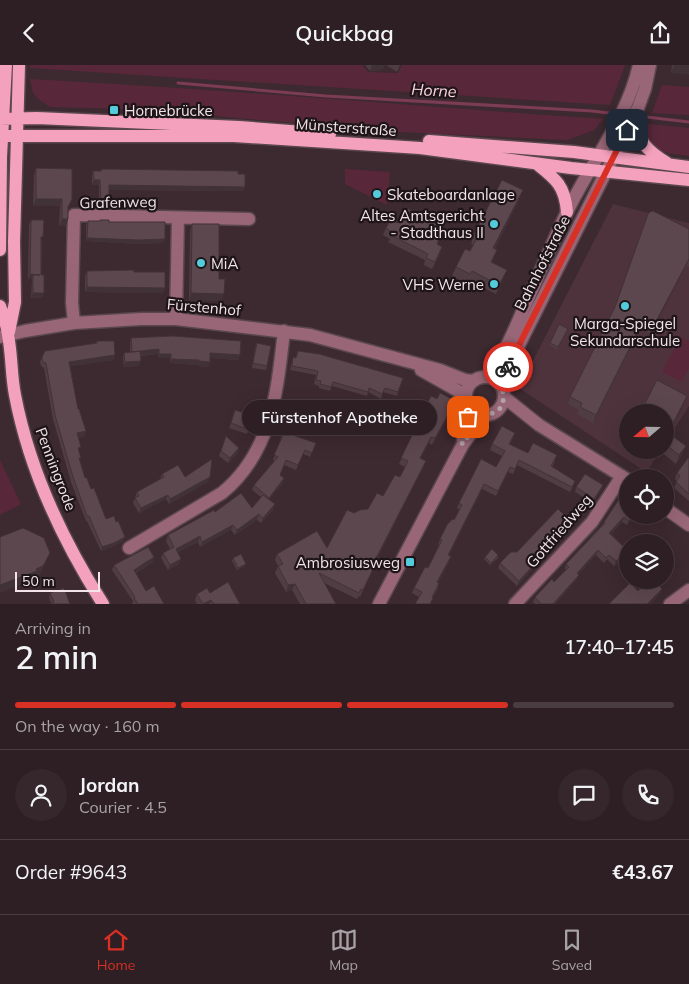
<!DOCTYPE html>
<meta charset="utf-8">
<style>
:root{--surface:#2e1f24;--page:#36272c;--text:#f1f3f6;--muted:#a7a2a6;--line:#493d41;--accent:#d93025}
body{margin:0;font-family:Mulish,sans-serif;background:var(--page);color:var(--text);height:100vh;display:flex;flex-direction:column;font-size:19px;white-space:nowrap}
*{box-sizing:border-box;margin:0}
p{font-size:16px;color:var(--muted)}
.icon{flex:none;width:28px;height:28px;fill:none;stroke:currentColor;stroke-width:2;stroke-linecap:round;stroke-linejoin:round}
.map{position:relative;height:539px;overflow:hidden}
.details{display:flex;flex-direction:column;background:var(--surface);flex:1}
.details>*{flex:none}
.needle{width:32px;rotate:250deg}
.buttons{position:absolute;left:619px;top:339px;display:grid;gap:10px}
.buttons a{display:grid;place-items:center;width:55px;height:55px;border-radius:50%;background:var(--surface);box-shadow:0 5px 20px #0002,0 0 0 1px var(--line);font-size:25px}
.scale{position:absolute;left:15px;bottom:12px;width:85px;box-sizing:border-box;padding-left:5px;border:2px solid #f2e4e8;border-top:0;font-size:14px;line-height:18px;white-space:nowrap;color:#f2e4e8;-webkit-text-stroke:4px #1e1518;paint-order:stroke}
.pin{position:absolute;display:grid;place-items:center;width:42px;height:42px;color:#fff;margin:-21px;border-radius:10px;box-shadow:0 2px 8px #0006}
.courier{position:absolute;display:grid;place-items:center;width:50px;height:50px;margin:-25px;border:4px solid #d93025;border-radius:50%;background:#fff;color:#222;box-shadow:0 1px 6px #0007}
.bubble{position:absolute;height:35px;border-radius:18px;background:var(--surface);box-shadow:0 5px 20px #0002,0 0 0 1px var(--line);font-size:16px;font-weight:600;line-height:35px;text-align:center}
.summary em{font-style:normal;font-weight:600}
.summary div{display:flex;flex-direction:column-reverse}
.summary{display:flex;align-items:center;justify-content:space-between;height:85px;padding:0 15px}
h1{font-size:32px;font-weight:600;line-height:38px}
.bar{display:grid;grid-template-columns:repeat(4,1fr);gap:8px 5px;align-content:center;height:60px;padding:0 15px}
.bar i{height:6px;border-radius:4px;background:var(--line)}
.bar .current{background:var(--accent)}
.bar p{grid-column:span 4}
.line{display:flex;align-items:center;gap:12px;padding:0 15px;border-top:1px solid var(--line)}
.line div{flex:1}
.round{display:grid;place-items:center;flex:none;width:52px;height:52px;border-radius:26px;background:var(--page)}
header{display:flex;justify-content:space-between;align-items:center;height:65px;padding:0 15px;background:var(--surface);font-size:22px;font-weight:600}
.tabs{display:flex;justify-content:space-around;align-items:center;height:70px;border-top:1px solid var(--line);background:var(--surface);font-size:14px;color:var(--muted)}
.tabs a{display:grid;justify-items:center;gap:2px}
.tabs .current{color:var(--accent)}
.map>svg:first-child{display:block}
</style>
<header><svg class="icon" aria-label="back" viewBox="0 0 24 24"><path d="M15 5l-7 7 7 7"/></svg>Quickbag<svg class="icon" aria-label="share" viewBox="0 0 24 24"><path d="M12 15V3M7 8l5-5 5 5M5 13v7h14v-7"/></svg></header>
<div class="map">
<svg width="689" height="539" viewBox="0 0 689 539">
<rect width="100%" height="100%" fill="#3d2930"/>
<!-- built -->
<path fill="#4e333c" d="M613,139L689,158V341L665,378V348H628V385H661L646,407L519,323Z"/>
<!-- green -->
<path fill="#58283a" d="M30,0H362L368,7L398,8L402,0H625L610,40L30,3Z
M30,14C221,24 412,41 603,54L594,65L568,75L399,67L134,44L50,42L38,34L33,28Z
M662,20L689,22V50L652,48Z
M648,59L689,63V91C667,88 644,88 648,59Z
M345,104L390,107L387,140L345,119Z
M680,272L689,276V303L682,317L662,307Z
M0,395L21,439L0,450Z"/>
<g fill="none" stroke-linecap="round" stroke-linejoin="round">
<!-- stream -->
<path stroke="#7c3c54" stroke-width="3" d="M178,18L326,31L592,46L617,49
M638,51L689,57"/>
<defs>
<path id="minor" d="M176,254L178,153
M74,258L72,238L74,150L249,154
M0,272L25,266L74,258L141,254H176L310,270L440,305L465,315L472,316
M421,305L460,327L466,332
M466 331a19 19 0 1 1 38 0a19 19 0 1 1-38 0Z
M486,312C503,293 513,268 523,245C538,213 551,180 567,147C590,99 627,54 639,0
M501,320L508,302L638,43L645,24L650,0
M504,332L539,360L628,415
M463,375L471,344
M665,443L689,460
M129,483L222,428C272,387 277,327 284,266
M379,539L463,379L485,350
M515,539L592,457L622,411
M670,539L689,525"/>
<path id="major" d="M633,52C638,76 647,86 667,98
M0,54L37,53L239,62L330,69
M0,71H234L420,83L571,103L689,115
M429,76L574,87L689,102
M537,99C556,114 565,121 567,147
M0,185L1,92L6,0
M0,241C3,250 7,260 8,270C12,290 11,310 15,330C29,404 63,476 103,539
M9,267L15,237L14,177L19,0"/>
</defs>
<!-- minor casing -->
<use href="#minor" stroke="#5a474d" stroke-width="15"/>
<!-- major casing -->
<use href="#major" stroke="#5a474d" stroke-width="15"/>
<!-- minor -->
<use href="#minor" stroke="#986676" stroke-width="12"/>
<!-- major -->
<use href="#major" stroke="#f4a1bd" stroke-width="12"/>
</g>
<!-- wall -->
<path fill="#503d43" d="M365,0H385L382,5L370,6Z
M386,0H400L397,7Z
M672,0H689L671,8Z
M36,103L68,143L66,161H59L60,141H33L34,110Z
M102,104L238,109L245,122L243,126L109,125V138L107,143L99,142V120H92V111L93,106H101Z
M519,135L495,183L497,185L492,198L507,205L503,214L496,229L468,215L467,219L452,211L456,202L470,186L473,180L471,179L474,169Z
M31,155L42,177L41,210L44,228L42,233H31L32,214H28L29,160Z
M100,155L109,157L164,178L137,179L86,176V160L88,156H100Z
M397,158L440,169L438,171V179L440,189L432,204L424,200L425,195L388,177L390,174L383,170L386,163Z
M192,159L219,214L222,236H189L190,166Z
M689,164V202L686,201L651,269L640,264L593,358L577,349L579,345L568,339L570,332Z
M87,206L134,207L165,223L163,228L85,227V211Z
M567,266L557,285L549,280L550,278Z
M131,273L240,290L238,295L210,293L208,302L198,301V300L170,298V293H158V289L141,291L139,301L124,302L123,292L124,288L130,287V278Z
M97,276L114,295L70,301L78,344L86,366L84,371L78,373L79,387L81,393L79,396L85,413L106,454L123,476L112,482L101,486L87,456H86L71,417L53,354L44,303L41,301L40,297L42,292L96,278Z
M257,278L267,301L266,305L252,303L255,283Z
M298,286L403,313L397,331L383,327L381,334L368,327L367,331L332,321L330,326L319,323V321L314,319L316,310L290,305L293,292L296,293Z
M687,331L684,340L669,369L682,390L676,399L660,386L657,392L644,385H665V348Z
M454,342L432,380L429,378L421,393L423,402L373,502L371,508L360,532L359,531L357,534L324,518L336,539H300L292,525L286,527L275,508L278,501L275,495L277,489L327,483L354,448L368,444L383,431L400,412L405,402L399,399L417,360L408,355L410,349L425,343Z
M235,345L254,351L247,369L229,363Z
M288,346L295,371L316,378L310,392L303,389L296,405L284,400L280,410L283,418L269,434L273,445L261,458L257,455L235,470L231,465L200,482L198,477L177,488L181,494L179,499L168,505L161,493L163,488L170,484L166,476L168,470L215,447L252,443L261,432L252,425L254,420L274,396L273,395L280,376Z
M226,371L238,388L228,398L219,391Z
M513,373L510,379L528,388L555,396L552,402L573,421L570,427L517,400L513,409L508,407L496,431L482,424L449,490L451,491L449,497L438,517V523L433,532H419L412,528L414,523L428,503L439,480H438L440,474L449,458L454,455L460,445L457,443L459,438L496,402L502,391L490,385L492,379Z
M689,393V436L674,423L677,416L675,414L677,408Z
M162,409L185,412H210L208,417L169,439L166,434L139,448L133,438L137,427L160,414Z
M576,422L601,425L592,438L575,427Z
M628,450H634L627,460L622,457L611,469L627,485L625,489L614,501L607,494L604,498L596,490L578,509L577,514L555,539H535L533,537L535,532L554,517L566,505L565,503L566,499L602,460L604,457Z
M572,463L560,475L559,474L517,521L498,503L500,498L517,487Z
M498,490V493L490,500L484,494L485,492Z
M154,492L152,498L136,508L146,526L164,539H132L133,536L112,505L114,500Z
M233,493L245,501L237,505L232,496Z
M50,528L70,539L51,538L49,533Z
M210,528L240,539H197L195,535L197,529Z"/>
<!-- shaded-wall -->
<path fill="#413237" d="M372,0H385L382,5L370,6Z
M674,0H689V10L671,8Z
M94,115H100L99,120H92Z
M109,120L245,122L243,126L107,125Z
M523,125L519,135L490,192L493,183Z
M36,134H62L60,141H33Z
M101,138H109L107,143L99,142Z
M62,154H68L66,161H59Z
M87,173L165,174L164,178L137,179L86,176Z
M442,182L440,189L432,204L435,197Z
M497,185L494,194L487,206L491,197Z
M689,193L686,201L651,269L653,262Z
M507,205L503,214L496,229L499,220Z
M30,209L40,210H33L32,214H28Z
M87,222L165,223L163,228L85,227Z
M33,228H44L42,233H31Z
M191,228L224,229L222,236H189Z
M643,256L640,264L593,358L596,350Z
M159,284L158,289L131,291L132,287Z
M210,288L240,290L238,295L209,293Z
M159,289H171L170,293H158Z
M115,290L114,295L68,302L69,297Z
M171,294L199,295L198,300L170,298Z
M141,296L139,301L124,302L125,297Z
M199,296L210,297L208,302L198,301Z
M687,331L684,340L665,376L668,368Z
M456,336L454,342L432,380L435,373Z
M86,366L84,371L75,373L77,368Z
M431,372L429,378L418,399L420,393Z
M686,381L682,390L676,399L679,390Z
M239,383L238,388L228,398L230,393Z
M426,396L370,508L372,501Z
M510,402L508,407L496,431L498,426Z
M210,412L208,417L169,439L170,434Z
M284,413L283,418L267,437L269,433Z
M484,419L482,424L446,495L448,490Z
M603,420L601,425L592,438L594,434Z
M168,430L166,434L139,448L141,443Z
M275,439L273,445L261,458L263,453Z
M259,449L257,455L235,470L237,465Z
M633,450H634L627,460L629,456Z
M624,452L622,457L608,472L609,468Z
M573,458L572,463L560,475L562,471Z
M233,460L231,465L200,482L202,477Z
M561,470L559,474L517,521L519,516Z
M200,471L198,477L174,490L176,484Z
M125,472L123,476L112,482L101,486L102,482Z
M598,485L596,490L575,513L577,508Z
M627,485L625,489L614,501L616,496Z
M50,488L40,510L34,513L33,515L0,528V520L36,504Z
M451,491L449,497L436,522L437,517Z
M154,492L152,498L132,510L134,505Z
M181,494L179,499L168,505L170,500Z
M246,499L245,501L237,505L238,503Z
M579,510L577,514L555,539H553Z
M295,519L292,525L286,527L288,520Z
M662,524L661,528L650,539H647Z
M211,535L209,539H203Z"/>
<!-- building -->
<path fill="#5d474e" stroke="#413237" d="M36,103L72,104V134L68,142V154H62V134H36Z
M102,104L238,106V109H245V122L109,120V138H101L100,115H94L93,106H101Z
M502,115L523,125L493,183L497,185L491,197L507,205L499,220L472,206L470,209L456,202L465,184L470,186L478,171L474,169Z
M405,142L442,162L438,171L440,172L437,179L442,182L435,197L426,193L428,189L391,170L392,167L386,163L391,154L397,158Z
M653,146L689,164V194L653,262L643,256L596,350L580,342L582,338L570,332L615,242L648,149L650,147Z
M31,155H44L43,172H41V210H44V228H33V210H40L30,209Z
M100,155H109V157H165V174L139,175L87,173L88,156H100Z
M192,159H219V214H225L224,229L191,228Z
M134,205V207H165V223L87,222V206Z
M559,259L568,264L558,282L550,278Z
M172,271L241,276L240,290L210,288V297L199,296V295L171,294V289H159V284L132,287L131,273Z
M97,276H114L115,290L69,297L78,344H79L86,366L77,368L81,382L78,383L81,393H79L85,413H87L91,424L94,423L106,454L114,451L116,457L118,456L120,460L125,472L114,478L102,482L89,451H87L73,412L55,350L46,298L43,297L42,292L45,286L97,278Z
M257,278L271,281L267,301L253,298Z
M140,286L141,296L125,297L124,288Z
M298,286L319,289L403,313L398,327L385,323L382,329L369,323L368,327L333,317L331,322L320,319L321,316L316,315L318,306L292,301L293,292L296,293Z
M657,315L687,331L668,368L686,381L679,390L665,379V348H640Z
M440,328L456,336L435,373L431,372L420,393L426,396L372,501L374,502L363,525L361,524L359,528L319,508L336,539H306L295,519L288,520L278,501L283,499L277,489L317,466L327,483L347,445L354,448L360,445L368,444L377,428L383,431L395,410L400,412L408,396L401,393L420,354L410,349L415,338L425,343L431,331L437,334Z
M235,345L254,351L249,365L231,358Z
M288,346L301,349L295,371L316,378L312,388L305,385L298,400L286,395L280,410L284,413L269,433L254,420L278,392L274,390L282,372Z
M502,361L515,368L509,379L528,388L533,378L557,390L551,401L575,416L572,422L519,395L515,404L510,402L498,426L484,419L448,490L451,491L437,517L439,518L432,532L433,533L430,539H415L422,527L414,523L425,502L428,503L442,475L440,474L448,458H449L452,454L454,455L462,440L459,438L481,394L496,402L505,386L492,379Z
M226,371L239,383L230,393L221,386Z
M688,393H689V429L676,417L680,411L677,408Z
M212,394L210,412L170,434L168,430L141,443L135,433L139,431L137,427L164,412L162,409L178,400L185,412Z
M585,409L603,420L594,434L576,422Z
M241,428L252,443L263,430L275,439L263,453L259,449L237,465L233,460L202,477L200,471L176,484L181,494L170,500L163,488L174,482L168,470L214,445L215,447Z
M621,431L628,435V450H633L629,456L624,452L609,468L627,485L616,496L609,490L606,493L598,485L577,508L579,510L553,539H541L535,532L552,514L554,517L569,502L566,499L605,458L604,457Z
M558,444L573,458L562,471L561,470L519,516L500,498L511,487H517Z
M23,463L44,473L50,488L43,501L36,504L37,506L0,520V472Z
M148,482L154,492L134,505L146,526L154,521L164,539H138L134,533L135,532L114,500Z
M492,484L498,490L491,498L485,492Z
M241,489L246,499L238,503L233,493Z
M649,515H654L662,524L647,539H609L630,518L638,526Z
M228,517L240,539H214L211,535L203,539L197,529L207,523L210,528Z
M64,523L70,539H49L54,537L50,528Z"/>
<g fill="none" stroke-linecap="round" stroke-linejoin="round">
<!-- done -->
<path stroke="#b3a3a8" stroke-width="5" stroke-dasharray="0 9" d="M468,352L462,379L485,350C506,346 504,337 502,321C501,315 506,307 508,302"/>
<!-- route -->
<path stroke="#d93025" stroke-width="6" d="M508,302L627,65"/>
</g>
<!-- markers -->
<g fill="#53cbdb" stroke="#1e1518" stroke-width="2">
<rect x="109" y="40" width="10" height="10" rx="2.5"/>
<circle cx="377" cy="129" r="5"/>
<circle cx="494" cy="159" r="5"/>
<circle cx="201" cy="198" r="5"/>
<circle cx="494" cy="219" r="5"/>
<circle cx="625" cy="241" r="5"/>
<rect x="405" y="492" width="10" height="10" rx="2.5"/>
</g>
<g text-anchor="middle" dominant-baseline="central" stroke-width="4.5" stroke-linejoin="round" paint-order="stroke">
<!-- poi labels -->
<g font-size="15" fill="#f2e4e8" stroke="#1e1518" text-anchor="start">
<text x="124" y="45">Hornebrücke</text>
<text x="387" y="129">Skateboardanlage</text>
<text x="484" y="150" text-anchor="end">Altes Amtsgericht<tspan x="484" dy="17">- Stadthaus II</tspan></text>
<text x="211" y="198">MiA</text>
<text x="484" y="219" text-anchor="end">VHS Werne</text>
<text x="625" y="258" text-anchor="middle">Marga-Spiegel<tspan x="625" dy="17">Sekundarschule</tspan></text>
<text x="400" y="497" text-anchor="end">Ambrosiusweg</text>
</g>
<!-- street labels -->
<g font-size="15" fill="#f2e4e8" stroke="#1e1518">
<text transform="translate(346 62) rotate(4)">Münsterstraße</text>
<text transform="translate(118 137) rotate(-1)">Grafenweg</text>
<text transform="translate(542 198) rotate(-63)">Bahnhofstraße</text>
<text transform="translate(204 242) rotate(5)">Fürstenhof</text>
<text transform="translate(56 404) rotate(69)">Penningrode</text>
<text transform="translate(559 466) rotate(-49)">Gottfriedweg</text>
</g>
<!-- water labels -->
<g font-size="16" font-style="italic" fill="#fbd2de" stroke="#1e1518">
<text transform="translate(434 25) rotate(3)">Horne</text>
</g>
</g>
</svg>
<div class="buttons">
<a><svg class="needle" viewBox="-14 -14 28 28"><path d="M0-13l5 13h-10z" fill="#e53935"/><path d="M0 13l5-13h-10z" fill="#a7a2a6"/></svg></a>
<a><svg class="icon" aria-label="locate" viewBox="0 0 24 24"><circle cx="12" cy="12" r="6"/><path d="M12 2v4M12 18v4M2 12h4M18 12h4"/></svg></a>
<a><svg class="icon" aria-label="layers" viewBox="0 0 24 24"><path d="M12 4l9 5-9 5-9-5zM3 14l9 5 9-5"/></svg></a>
</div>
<div class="scale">50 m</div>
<div class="pin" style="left:468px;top:352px;background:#ea580c"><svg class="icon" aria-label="bag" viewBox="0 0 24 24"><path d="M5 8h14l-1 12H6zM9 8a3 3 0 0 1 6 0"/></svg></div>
<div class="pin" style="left:627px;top:65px;background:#1f2937"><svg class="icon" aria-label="home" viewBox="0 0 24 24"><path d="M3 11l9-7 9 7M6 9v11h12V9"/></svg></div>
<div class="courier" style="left:508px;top:302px"><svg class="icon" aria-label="bike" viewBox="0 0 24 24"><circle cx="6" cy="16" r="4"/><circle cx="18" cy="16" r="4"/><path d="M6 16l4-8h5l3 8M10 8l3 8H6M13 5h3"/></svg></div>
<div class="bubble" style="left:242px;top:335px;width:195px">Fürstenhof Apotheke</div>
</div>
<section class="details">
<div class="summary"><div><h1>2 min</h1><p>Arriving in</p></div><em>17:40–17:45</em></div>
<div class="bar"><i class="current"></i><i class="current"></i><i class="current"></i><i></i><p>On the way · 160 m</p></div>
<div class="line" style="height:90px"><a class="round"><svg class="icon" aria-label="person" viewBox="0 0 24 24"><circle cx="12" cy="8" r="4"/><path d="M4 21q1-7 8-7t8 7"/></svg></a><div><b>Jordan</b><p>Courier · 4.5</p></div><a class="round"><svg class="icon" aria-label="chat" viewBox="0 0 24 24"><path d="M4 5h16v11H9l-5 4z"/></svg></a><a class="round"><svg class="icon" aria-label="phone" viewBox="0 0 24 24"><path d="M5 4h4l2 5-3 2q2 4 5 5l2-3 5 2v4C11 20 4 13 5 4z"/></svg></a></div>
<div class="line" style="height:65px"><div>Order #9643</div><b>€43.67</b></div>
</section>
<nav class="tabs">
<a class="current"><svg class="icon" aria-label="home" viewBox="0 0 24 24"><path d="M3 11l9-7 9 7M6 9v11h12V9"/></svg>Home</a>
<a><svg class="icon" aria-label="map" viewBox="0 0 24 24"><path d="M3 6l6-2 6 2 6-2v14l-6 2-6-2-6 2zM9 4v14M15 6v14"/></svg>Map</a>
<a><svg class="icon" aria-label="saved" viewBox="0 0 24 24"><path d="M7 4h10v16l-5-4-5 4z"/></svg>Saved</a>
</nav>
